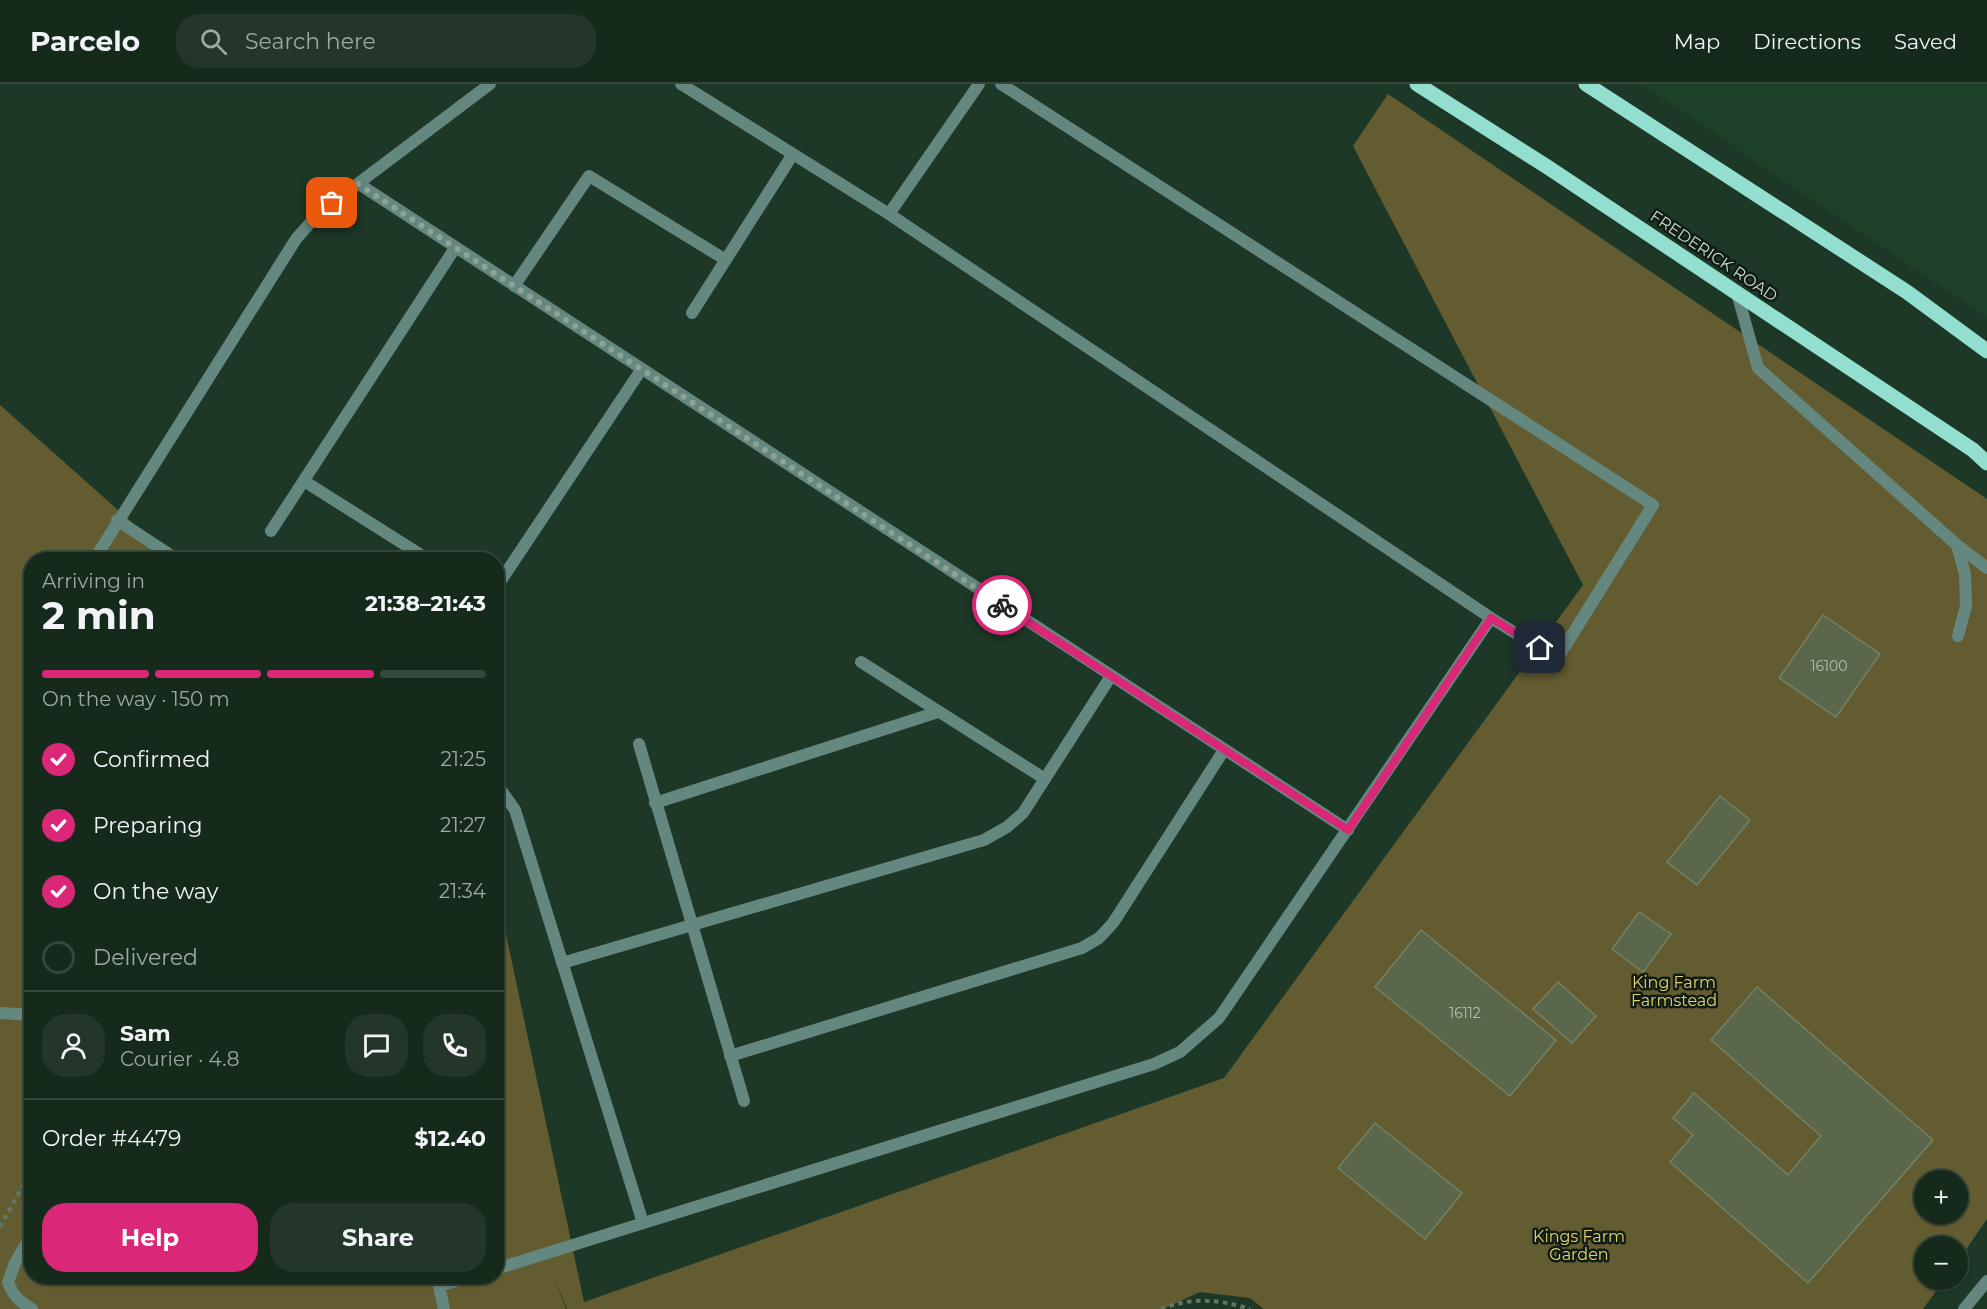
<!DOCTYPE html>
<meta charset="utf-8">
<style>
:root{--surface:#162a1c;--page:#233629;--text:#f1f3f6;--muted:#9ea7a3;--line:#35463b;--accent:#db2777}
body{margin:0;font-family:Montserrat,sans-serif;background:var(--page);color:var(--text);height:100vh;display:flex;flex-direction:column;font-size:22px;white-space:nowrap}
*{box-sizing:border-box;margin:0}
p{font-size:20px;color:var(--muted)}
.icon{flex:none;width:33px;height:33px;fill:none;stroke:currentColor;stroke-width:2;stroke-linecap:round;stroke-linejoin:round}
.map{position:relative;flex:1;overflow:hidden}
.side{position:absolute;left:24px;top:468px;width:480px;height:732px;display:flex;flex-direction:column;background:var(--surface);border-radius:24px;box-shadow:0 2px 4px #0004,0 0 0 2px var(--line)}
.side>*{flex:none}
.fabs{position:absolute;left:1914px;top:1086px;display:grid;gap:12px}
.fabs a{display:grid;place-items:center;width:54px;height:54px;border-radius:50%;background:var(--surface);box-shadow:0 2px 4px #0004,0 0 0 2px var(--line);font-size:30px}
.pin{position:absolute;display:grid;place-items:center;width:51px;height:51px;color:#fff;margin:-26px;border-radius:12px;box-shadow:0 3px 9px #0006}
.courier{position:absolute;display:grid;place-items:center;width:60px;height:60px;margin:-30px;border:4px solid #db2777;border-radius:50%;background:#fff;color:#222;box-shadow:0 2px 8px #0007}
.headline em{font-style:normal;font-weight:700}
.headline div{display:flex;flex-direction:column-reverse}
.headline{display:flex;align-items:center;justify-content:space-between;height:102px;padding:0 18px}
h1{font-size:39px;font-weight:700;line-height:45px}
.bar{display:grid;grid-template-columns:repeat(4,1fr);gap:9px 6px;align-content:center;height:72px;padding:0 18px}
.bar i{height:8px;border-radius:4px;background:var(--line)}
.bar .current{background:var(--accent)}
.bar p{grid-column:span 4}
.line{display:flex;align-items:center;gap:15px;padding:0 18px;border-top:2px solid var(--line)}
.line div{flex:1}
.round{display:grid;place-items:center;flex:none;width:63px;height:63px;border-radius:24px;background:var(--page)}
ol{padding:0 18px;list-style:none}
li{display:flex;align-items:center;gap:18px;height:66px}
li p{margin-inline-start:auto}
li .icon{padding:6px;border-radius:50%;background:var(--accent);color:#fff;stroke-width:4}
li:last-child{color:var(--muted)}
li i{width:33px;height:33px;border:3px solid var(--line);border-radius:50%}
.button{display:flex;gap:12px;margin-top:auto;padding:12px 18px}
.button a{flex:1;height:69px;border-radius:24px;background:var(--accent);color:#fff;font-size:24px;font-weight:700;line-height:69px;text-align:center}
.button a+a{background:var(--page);color:var(--text)}
header{display:flex;align-items:center;gap:36px;box-sizing:border-box;height:84px;padding:0 30px;background:var(--surface);border-bottom:2px solid var(--line)}
header strong{font-size:28px}
nav{display:flex;gap:33px;margin-inline-start:auto;font-size:21px}
.search{width:420px;height:54px;background:var(--page);display:flex;align-items:center;gap:15px;box-sizing:border-box;padding:0 21px;border-radius:24px;color:var(--muted);font-size:22px}
.map>svg:first-child{display:block}
</style>
<header>
<strong>Parcelo</strong>
<div class="search"><svg class="icon" aria-label="search" viewBox="0 0 24 24"><circle cx="10" cy="10" r="6"/><path d="M15 15l6 6"/></svg>Search here</div>
<nav><a>Map</a><a>Directions</a><a>Saved</a></nav>
</header>
<div class="map">
<svg width="1987" height="1225" viewBox="0 0 1987 1225">
<rect width="100%" height="100%" fill="#1d3826"/>
<!-- built -->
<path fill="#1d4029" d="M1641,0H1987V234Z"/>
<!-- green -->
<path fill="#645c31" fill-rule="evenodd" d="M1388,10L1987,415V1135L1958,1177V1162H1924V1196H1944L1923,1225H1264L1250,1214L1200,1208L1163,1225H567L554,1193L566,1225H0V321L173,475L32,476V1192H496L497,808L584,1218L1224,994L1583,501L1353,62ZM1924,1096H1958V1130H1924Z"/>
<!-- building -->
<path fill="#5b674a" stroke="#758264" stroke-width="1.5" d="M1823,531L1880,570L1836,633L1779,594Z
M1720,712L1750,736L1697,801L1667,778Z
M1639,828L1671,850L1643,888L1612,865Z
M1421,846L1556,956L1510,1012L1375,903Z
M1558,898L1596,932L1572,959L1533,925Z
M1757,903L1933,1056L1808,1199L1670,1078L1693,1051L1673,1034L1694,1009L1788,1091L1821,1052L1711,956Z
M1375,1039L1462,1109L1425,1155L1338,1084Z"/>
<g fill="none" stroke-linecap="round" stroke-linejoin="round">
<!-- path -->
<path stroke="#617768" stroke-width="4" stroke-dasharray="4.5 4.5" stroke-linecap="butt" d="M0,1143L23,1101L32,1105
M1161,1225C1192,1213 1218,1215 1250,1225"/>
<!-- service -->
<path stroke="#648880" stroke-width="12" d="M1737,209L1758,284L1957,461L1965,490L1966,522L1958,552
M1957,461L1987,484
M32,1150L15,1179L8,1198C13,1212 19,1217 32,1225"/>
<!-- minor -->
<path stroke="#648880" stroke-width="12" d="M681,0L889,130
M1001,0L1653,421L1557,575L1491,534
M359,100L1348,746
M514,202L589,92L726,176
M692,229L793,70
M304,397L429,476
M117,436L178,476
M271,447L455,164
M94,476L296,155L319,129L490,0
M496,504L641,286
M861,578L1045,695
M639,660L744,1017
M496,699L515,726L643,1139
M655,719L938,628
M562,879L984,756L1007,743L1023,729L1111,592
M0,929L32,931
M730,972L1082,864L1099,854L1113,839L1224,666
M496,1185L1154,980L1180,968L1219,934L1491,534L889,130L979,0
M437,1192L444,1225
M439,1202L472,1192
M1964,1225L1987,1197"/>
<!-- primary -->
<path stroke="#92dfd0" stroke-width="15" d="M1417,0L1546,82L1973,366L1987,379
M1586,0L1907,208L1987,267"/>
</g>
<g fill="none" stroke-linecap="round" stroke-linejoin="round">
<!-- done -->
<path stroke="#8fa395" stroke-width="6" stroke-dasharray="0 10.8" d="M332,119L358,100L1002,521"/>
<!-- route -->
<path stroke="#db2777" stroke-width="8" d="M1002,521L1348,746L1491,534L1540,564"/>
</g>
<g text-anchor="middle" dominant-baseline="central" stroke-width="5" stroke-linejoin="round" paint-order="stroke">
<!-- number labels -->
<g font-size="14" fill="#b0c0af">
<text x="1829" y="582">16100</text>
<text x="1465" y="929">16112</text>
</g>
<!-- street labels -->
<g font-size="16" fill="#cdddd1" stroke="#111c14">
<text transform="translate(1714 172) rotate(34)">FREDERICK ROAD</text>
</g>
<!-- park labels -->
<g font-size="16" fill="#e2d16d" stroke="#111c14">
<text x="1674" y="898">King Farm<tspan x="1674" dy="18">Farmstead</tspan></text>
<text x="1579" y="1152">Kings Farm<tspan x="1579" dy="18">Garden</tspan></text>
</g>
</g>
</svg>
<div class="fabs">
<a>+</a>
<a>−</a>
</div>
<div class="pin" style="left:332px;top:119px;background:#ea580c"><svg class="icon" aria-label="bag" viewBox="0 0 24 24"><path d="M5 8h14l-1 12H6zM9 8a3 3 0 0 1 6 0"/></svg></div>
<div class="pin" style="left:1540px;top:564px;background:#1f2937"><svg class="icon" aria-label="home" viewBox="0 0 24 24"><path d="M3 11l9-7 9 7M6 9v11h12V9"/></svg></div>
<div class="courier" style="left:1002px;top:521px"><svg class="icon" aria-label="bike" viewBox="0 0 24 24"><circle cx="6" cy="16" r="4"/><circle cx="18" cy="16" r="4"/><path d="M6 16l4-8h5l3 8M10 8l3 8H6M13 5h3"/></svg></div>
<section class="side">
<div class="headline"><div><h1>2 min</h1><p>Arriving in</p></div><em>21:38–21:43</em></div>
<div class="bar"><i class="current"></i><i class="current"></i><i class="current"></i><i></i><p>On the way · 150 m</p></div>
<ol>
<li><svg class="icon" aria-label="check" viewBox="0 0 24 24"><path d="M5 12l5 5 9-10"/></svg>Confirmed<p>21:25</p></li>
<li><svg class="icon" aria-label="check" viewBox="0 0 24 24"><path d="M5 12l5 5 9-10"/></svg>Preparing<p>21:27</p></li>
<li><svg class="icon" aria-label="check" viewBox="0 0 24 24"><path d="M5 12l5 5 9-10"/></svg>On the way<p>21:34</p></li>
<li><i></i>Delivered</li>
</ol>
<div class="line" style="height:108px"><a class="round"><svg class="icon" aria-label="person" viewBox="0 0 24 24"><circle cx="12" cy="8" r="4"/><path d="M4 21q1-7 8-7t8 7"/></svg></a><div><b>Sam</b><p>Courier · 4.8</p></div><a class="round"><svg class="icon" aria-label="chat" viewBox="0 0 24 24"><path d="M4 5h16v11H9l-5 4z"/></svg></a><a class="round"><svg class="icon" aria-label="phone" viewBox="0 0 24 24"><path d="M5 4h4l2 5-3 2q2 4 5 5l2-3 5 2v4C11 20 4 13 5 4z"/></svg></a></div>
<div class="line" style="height:78px"><div>Order #4479</div><b>$12.40</b></div>
<div class="button"><a>Help</a><a>Share</a></div>
</section>
</div>
